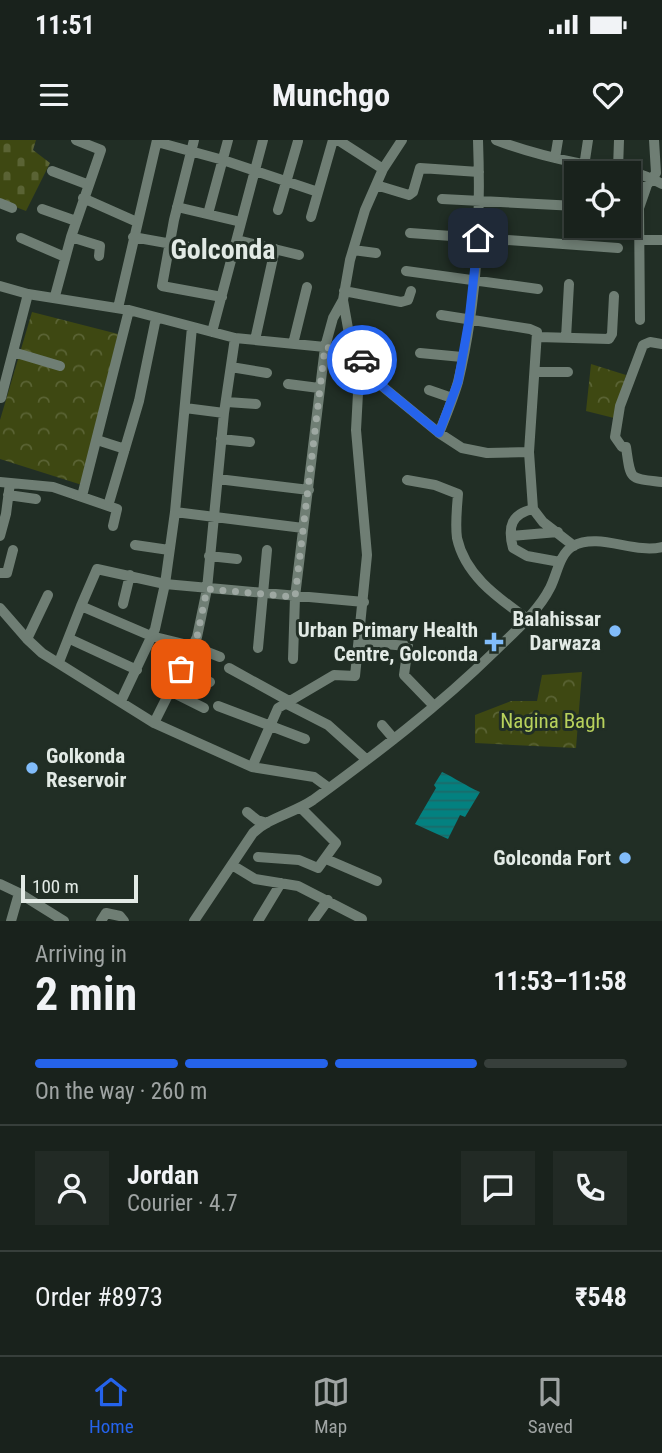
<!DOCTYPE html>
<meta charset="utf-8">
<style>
:root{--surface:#19221c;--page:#222a25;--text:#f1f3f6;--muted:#9fa4a3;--line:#373f3b;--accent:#2563eb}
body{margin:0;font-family:"Roboto Condensed",sans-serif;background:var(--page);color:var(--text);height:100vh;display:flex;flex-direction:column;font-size:26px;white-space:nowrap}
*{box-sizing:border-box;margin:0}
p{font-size:23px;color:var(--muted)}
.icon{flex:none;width:38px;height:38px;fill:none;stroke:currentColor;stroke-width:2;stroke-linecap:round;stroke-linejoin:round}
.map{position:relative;height:781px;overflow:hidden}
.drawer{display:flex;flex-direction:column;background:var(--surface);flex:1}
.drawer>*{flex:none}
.controls{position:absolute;left:564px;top:21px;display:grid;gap:14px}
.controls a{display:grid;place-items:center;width:77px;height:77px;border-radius:0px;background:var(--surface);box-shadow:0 4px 10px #0003,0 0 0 2px var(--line);font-size:35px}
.scale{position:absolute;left:21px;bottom:18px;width:117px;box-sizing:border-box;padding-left:7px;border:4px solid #e2eae5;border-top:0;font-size:19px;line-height:24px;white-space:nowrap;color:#e2eae5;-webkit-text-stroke:5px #212e25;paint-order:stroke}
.pin{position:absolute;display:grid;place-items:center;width:60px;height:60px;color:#fff;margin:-30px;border-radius:14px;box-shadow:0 4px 10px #0006}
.courier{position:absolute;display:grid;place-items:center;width:70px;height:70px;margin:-35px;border:5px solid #2563eb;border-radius:50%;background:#fff;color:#222;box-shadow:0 2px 9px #0007}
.summary em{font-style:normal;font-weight:700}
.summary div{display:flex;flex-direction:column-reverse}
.summary{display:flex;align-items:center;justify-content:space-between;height:119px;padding:0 35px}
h1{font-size:46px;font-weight:700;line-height:52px}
.bar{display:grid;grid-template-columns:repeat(4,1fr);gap:10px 7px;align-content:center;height:84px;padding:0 35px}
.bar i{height:9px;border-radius:5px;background:var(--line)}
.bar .on{background:var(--accent)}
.bar p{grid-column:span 4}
.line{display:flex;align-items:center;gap:18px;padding:0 35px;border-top:2px solid var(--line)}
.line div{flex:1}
.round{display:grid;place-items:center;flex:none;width:74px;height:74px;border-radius:0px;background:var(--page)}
.status{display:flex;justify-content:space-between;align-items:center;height:49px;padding:0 35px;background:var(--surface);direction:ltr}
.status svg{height:19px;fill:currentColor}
header{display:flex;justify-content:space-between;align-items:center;height:91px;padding:0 35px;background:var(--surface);font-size:32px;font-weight:700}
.menu{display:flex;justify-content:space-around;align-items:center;height:98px;border-top:2px solid var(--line);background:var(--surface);font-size:19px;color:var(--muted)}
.menu a{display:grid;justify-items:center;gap:4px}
.menu .on{color:var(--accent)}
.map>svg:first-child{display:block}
</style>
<div class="status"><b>11:51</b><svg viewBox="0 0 49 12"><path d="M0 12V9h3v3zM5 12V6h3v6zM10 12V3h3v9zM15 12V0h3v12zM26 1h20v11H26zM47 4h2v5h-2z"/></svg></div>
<header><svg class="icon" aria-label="menu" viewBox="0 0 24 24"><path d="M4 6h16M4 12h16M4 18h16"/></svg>Munchgo<svg class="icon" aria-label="heart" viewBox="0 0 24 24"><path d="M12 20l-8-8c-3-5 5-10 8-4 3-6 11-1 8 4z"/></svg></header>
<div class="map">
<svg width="662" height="781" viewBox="0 0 662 781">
<defs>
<pattern id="cemetery-stones" width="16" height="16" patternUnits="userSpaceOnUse" patternTransform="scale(1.75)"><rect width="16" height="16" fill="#3e4812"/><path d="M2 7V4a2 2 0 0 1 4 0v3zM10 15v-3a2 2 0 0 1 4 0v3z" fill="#5a6334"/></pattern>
<pattern id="park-crowns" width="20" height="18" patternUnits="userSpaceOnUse" patternTransform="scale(1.75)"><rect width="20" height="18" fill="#3e4812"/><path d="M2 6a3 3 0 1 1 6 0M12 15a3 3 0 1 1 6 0" fill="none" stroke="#5a6334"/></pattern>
<pattern id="water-rules" width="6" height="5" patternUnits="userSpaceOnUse" patternTransform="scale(1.75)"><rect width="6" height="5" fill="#038180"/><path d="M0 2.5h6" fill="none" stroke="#1d6968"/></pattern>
</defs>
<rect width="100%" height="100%" fill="#212e25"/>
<!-- cemetery -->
<path fill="url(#cemetery-stones)" d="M0,0H36L33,10L50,23L26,71L0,61Z"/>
<!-- park -->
<path fill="url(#park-crowns)" d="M32,172L118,194L82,345L0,319V280Z
M591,224L626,235L614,278L586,271Z
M582,532L576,608L475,603V575L511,561H537L542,535Z"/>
<!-- water -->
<path fill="url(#water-rules)" d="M442,632C455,638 466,646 480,652L465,677L460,675L448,699L415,684L436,648L434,645Z"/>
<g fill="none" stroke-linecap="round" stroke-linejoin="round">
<!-- minor -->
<path stroke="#6f7e74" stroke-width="10" d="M194,0L174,80L162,146L222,157
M338,0L383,29
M402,0L383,29L365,70L350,120L343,160L349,194L377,242L439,293L462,308L487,313L529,312
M496,0C524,11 553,18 582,24C612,30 634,28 662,44
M157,2L223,20L318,52
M555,18L558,0
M618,29L619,0
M52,31L89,45
M583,33L588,0
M376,45L409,55L413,52L420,28L479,32
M83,58L137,82
M442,59L576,66
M0,63L12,68
M177,67L241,82
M42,69L76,81
M278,70L298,1
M208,74L228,0
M311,77L333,0
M410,93L618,108
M71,97L100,106L99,116
M133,97L233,115
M21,98L65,117
M237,100L299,115
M641,100H662
M353,110L376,113
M406,131L538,149
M0,146L28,154L129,170L235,198L325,207L360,216L356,290L367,415L355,536L334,535L278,568L252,627
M344,151L401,162L408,160L411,151
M55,156L71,97L101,10L76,0
M118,168L157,0
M441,175L530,189L537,192L529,312L533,369L543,382L574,406
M640,180L639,68L647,45L656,33L654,0
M212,192L263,0
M538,197L609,199L612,194L614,156
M566,198L569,144
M255,200L275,109
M293,204L307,147
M662,204L650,202L643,205L620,266L615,297L622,307H626C631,341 628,338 662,342
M13,212L60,226
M420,213L462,217
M231,227L267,233
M535,232H568
M288,244L319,248
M429,250L452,258
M1,258L28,154
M227,262L256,264
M185,268L224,273
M439,293C446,276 453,259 458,242C477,164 481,80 478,0
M221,299L250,302
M97,300L125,309
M218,339L309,350
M407,340L435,345L458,354C457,368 455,384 457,398C465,435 497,457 526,478
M0,342L53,347L117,369L113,386
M8,355L36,359
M82,356L129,170
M108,366L139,261L156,178
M533,369C512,374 507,386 513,408L527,416L560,422
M175,372L303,388
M0,396L6,374L10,343
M511,396L558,392
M135,405L169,410
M209,416L237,419
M0,433H7L13,410
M123,464L130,435
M81,466L97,429L165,444L364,462
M0,468L27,499L42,513L154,583L252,627L314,637L329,648
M27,499L48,455
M70,499L137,530
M359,502L408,506L404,535L434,566
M258,508L267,410
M293,519L295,457L325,207L333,178L343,160
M59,522L81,466L151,496L192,506L220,517
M229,528L289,561
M181,529L210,542
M170,551L204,568
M121,561L155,489L165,444L175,372L192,187
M285,563L328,585L367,620
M218,566L305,599
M154,583L197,497L207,449L224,273L235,198
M382,585L394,599
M247,672L257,680L267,683
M258,717L299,720L318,728L336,703L301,668
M326,719L377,741
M232,725L255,739L298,746L362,779L361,781
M0,744L19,753L64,781
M11,781L19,753
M101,781L106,773L120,776L124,781
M194,781L253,693C270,677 294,673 313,660C376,614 439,566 494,512C513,493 538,472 550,448C557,435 559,414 573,406C599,392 634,414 662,407
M258,781L281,743
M313,781L328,760"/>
</g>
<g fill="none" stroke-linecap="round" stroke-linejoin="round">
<!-- done -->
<path stroke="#9ea8a2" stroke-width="7" stroke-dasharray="0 12.6" d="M181,529L197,497L207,449L295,457L325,207L360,216L362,220"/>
<!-- route -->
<path stroke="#2563eb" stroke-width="9" d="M362,220L377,242L439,293L458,242L469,180L478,98"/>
</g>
<!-- markers -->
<g fill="#81bcfa" stroke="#212e25" stroke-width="2.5">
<circle cx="615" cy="491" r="7"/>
<path d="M490.5 491.5h7v7h7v7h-7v7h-7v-7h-7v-7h7z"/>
<circle cx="32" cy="628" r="7"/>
<circle cx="625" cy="718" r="7"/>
</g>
<g text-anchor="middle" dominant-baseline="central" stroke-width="6" stroke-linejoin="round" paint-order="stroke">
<!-- poi labels -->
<g font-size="21" font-weight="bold" fill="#e2eae5" stroke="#212e25" text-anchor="end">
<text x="601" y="479">Balahissar<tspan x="601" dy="24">Darwaza</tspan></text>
<text x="478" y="490">Urban Primary Health<tspan x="478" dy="24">Centre, Golconda</tspan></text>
<text x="46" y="616" text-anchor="start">Golkonda<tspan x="46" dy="24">Reservoir</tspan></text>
<text x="611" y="718">Golconda Fort</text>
</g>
<!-- park labels -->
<g font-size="21" fill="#b8d15c" stroke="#212e25">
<text x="553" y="581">Nagina Bagh</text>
</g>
<!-- district labels -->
<g font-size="28" font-weight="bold" fill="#e2eae5" stroke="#212e25">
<text x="223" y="109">Golconda</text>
</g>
</g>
</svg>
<div class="controls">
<a><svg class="icon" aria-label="locate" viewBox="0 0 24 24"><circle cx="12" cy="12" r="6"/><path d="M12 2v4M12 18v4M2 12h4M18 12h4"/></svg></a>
</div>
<div class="scale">100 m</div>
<div class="pin" style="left:181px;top:529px;background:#ea580c"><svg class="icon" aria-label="bag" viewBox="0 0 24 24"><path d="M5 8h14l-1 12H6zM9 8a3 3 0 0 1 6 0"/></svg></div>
<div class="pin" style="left:478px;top:98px;background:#1f2937"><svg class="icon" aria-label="home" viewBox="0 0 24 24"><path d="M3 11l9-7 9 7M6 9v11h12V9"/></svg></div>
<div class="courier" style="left:362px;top:220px"><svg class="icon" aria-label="car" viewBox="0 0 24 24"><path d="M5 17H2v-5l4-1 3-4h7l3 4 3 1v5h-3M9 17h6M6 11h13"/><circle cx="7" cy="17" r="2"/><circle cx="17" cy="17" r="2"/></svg></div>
</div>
<section class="drawer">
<div class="summary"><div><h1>2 min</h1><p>Arriving in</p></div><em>11:53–11:58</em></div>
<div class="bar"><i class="on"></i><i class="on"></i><i class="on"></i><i></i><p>On the way · 260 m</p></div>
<div class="line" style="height:126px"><a class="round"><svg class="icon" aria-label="person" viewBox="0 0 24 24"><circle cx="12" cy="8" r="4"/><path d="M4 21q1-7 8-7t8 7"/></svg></a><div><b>Jordan</b><p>Courier · 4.7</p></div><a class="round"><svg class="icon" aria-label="chat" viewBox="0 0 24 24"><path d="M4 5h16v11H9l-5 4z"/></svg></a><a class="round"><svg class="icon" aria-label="phone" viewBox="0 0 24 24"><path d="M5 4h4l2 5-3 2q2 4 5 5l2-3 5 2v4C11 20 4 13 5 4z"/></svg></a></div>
<div class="line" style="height:91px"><div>Order #8973</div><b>₹548</b></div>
</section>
<nav class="menu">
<a class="on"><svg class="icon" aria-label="home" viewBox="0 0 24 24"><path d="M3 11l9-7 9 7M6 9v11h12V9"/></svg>Home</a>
<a><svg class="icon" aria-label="map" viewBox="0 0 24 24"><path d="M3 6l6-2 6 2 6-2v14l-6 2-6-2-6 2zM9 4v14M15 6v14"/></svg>Map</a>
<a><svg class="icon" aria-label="saved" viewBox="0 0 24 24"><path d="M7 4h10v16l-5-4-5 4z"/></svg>Saved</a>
</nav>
